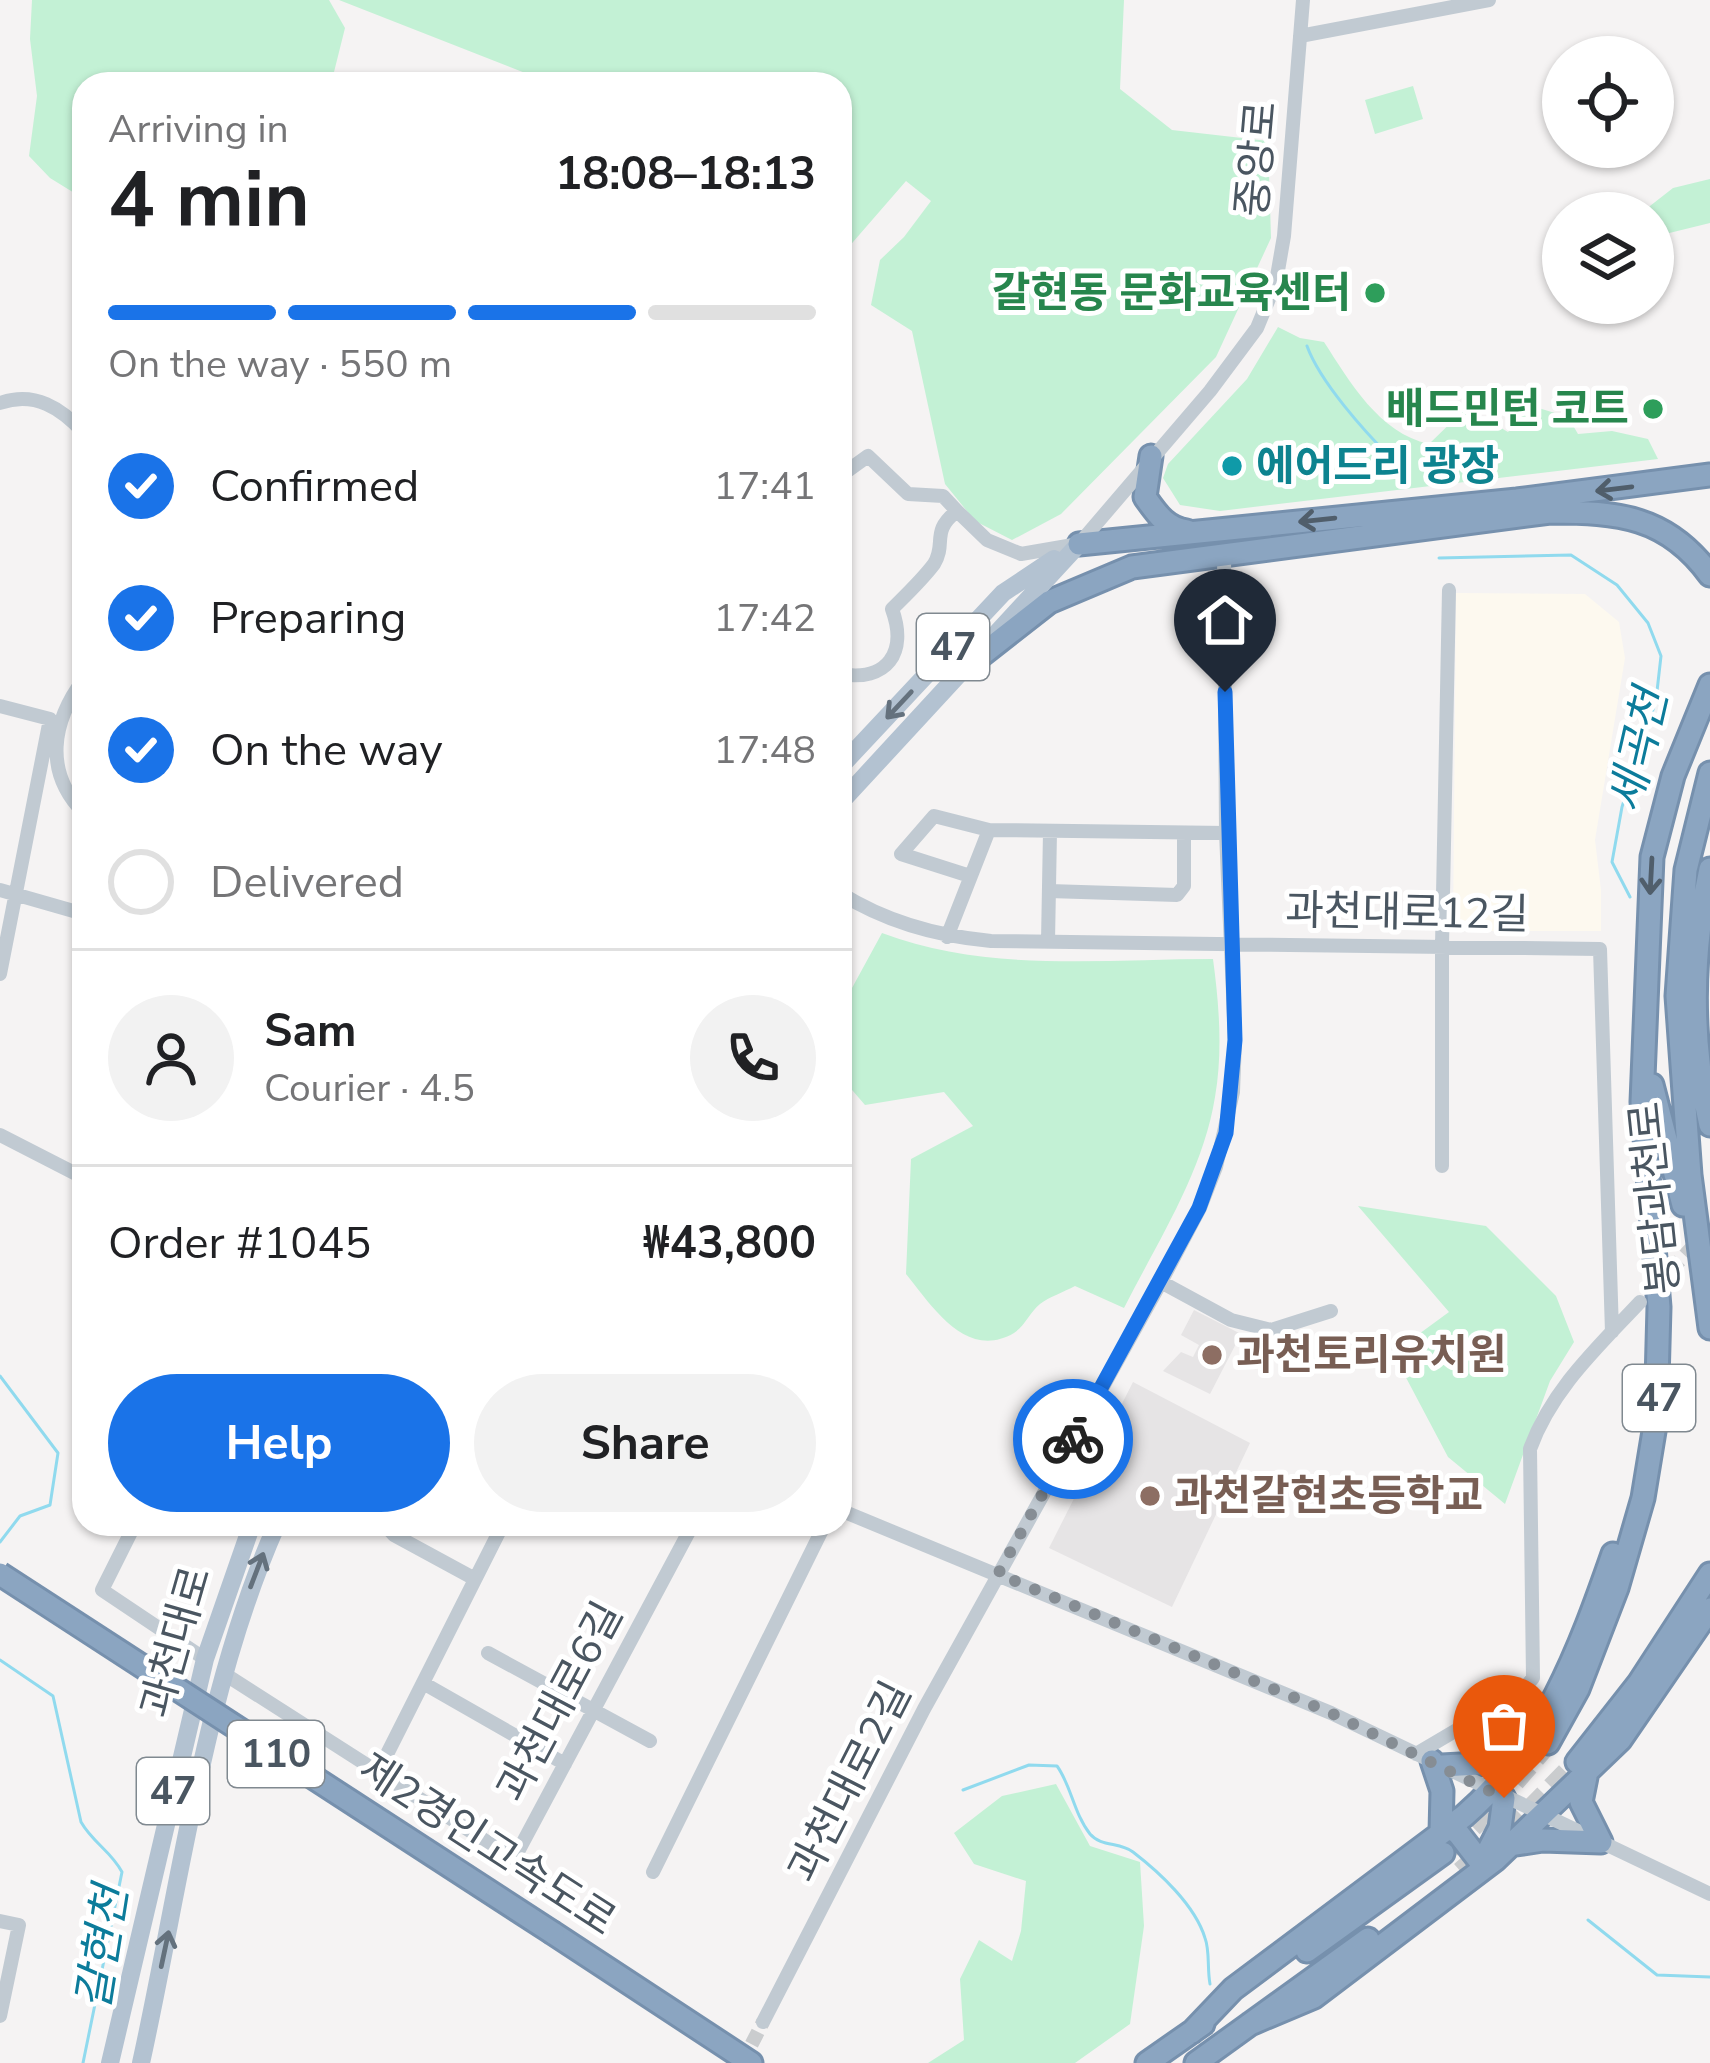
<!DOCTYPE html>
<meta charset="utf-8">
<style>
:root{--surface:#fff;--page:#f2f2f2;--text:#202124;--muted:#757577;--line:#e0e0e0;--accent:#1a73e8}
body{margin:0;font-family:"Nunito Sans","Noto Sans KR",sans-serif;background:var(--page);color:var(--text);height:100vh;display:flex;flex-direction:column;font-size:45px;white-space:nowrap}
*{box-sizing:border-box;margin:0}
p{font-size:39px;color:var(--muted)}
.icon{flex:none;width:66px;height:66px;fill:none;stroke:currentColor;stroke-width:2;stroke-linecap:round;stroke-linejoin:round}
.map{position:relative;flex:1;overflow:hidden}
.panel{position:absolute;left:72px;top:72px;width:780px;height:1464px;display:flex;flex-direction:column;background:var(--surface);border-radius:36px;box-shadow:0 3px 9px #0004}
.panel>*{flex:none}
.fabs{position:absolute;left:1542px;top:36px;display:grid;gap:24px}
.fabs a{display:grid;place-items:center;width:132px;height:132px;border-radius:50%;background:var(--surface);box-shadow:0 3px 9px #0004;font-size:60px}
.pin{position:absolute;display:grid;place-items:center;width:102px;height:102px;color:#fff;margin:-123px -51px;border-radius:50% 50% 50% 0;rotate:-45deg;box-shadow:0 0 12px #0007}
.pin .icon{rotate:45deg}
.courier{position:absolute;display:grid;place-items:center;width:120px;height:120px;margin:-60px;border:9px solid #1a73e8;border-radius:50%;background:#fff;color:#222;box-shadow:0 3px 15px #0007}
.head em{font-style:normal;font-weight:700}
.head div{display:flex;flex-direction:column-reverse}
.head{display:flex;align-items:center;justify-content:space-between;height:204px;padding:0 36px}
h1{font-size:78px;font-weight:700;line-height:90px}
.bar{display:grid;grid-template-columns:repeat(4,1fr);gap:18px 12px;align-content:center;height:144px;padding:0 36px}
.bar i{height:15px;border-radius:9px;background:var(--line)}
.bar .on{background:var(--accent)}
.bar p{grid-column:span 4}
.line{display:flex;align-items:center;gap:30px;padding:0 36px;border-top:3px solid var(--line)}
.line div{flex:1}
.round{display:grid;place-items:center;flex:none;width:126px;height:126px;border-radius:63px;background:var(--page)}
ol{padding:0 36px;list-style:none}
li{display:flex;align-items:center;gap:36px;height:132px}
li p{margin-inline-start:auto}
li .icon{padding:12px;border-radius:50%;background:var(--accent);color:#fff;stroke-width:4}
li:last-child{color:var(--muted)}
li i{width:66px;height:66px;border:6px solid var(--line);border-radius:50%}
.primary-button{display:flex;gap:24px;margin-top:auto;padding:24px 36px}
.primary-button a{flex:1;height:138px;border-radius:72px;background:var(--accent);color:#fff;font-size:48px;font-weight:700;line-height:138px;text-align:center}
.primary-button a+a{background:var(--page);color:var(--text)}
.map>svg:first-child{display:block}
</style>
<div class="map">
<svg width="1710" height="2063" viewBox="0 0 1710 2063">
<rect width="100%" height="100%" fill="#f5f3f3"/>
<!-- commercial -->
<path fill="#fdf9ef" d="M1456,593L1585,594L1619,622L1625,658L1595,840L1601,890V931H1453Z"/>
<!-- education -->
<path fill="#e6e4e5" d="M1194,1310L1241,1334L1210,1394L1163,1371L1181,1352L1193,1357L1199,1345L1181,1335Z
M1133,1382L1250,1443L1172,1607L1049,1548Z"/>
<!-- green -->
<path fill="#c3f1d5" d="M32,0H329L345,28L331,84H84V199L50,178L29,156L37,96L30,39Z
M339,0H1124L1120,89L1172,130L1268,141L1271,238L1216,357L1061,514L1012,540L975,521L945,484L912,331L871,305L880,260L904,237L931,201L906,181L840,257V84H540L538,78Z
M1413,86L1423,119L1375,134L1365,100Z
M1710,179V223L1653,237V213H1641L1673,188Z
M1278,327L1300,338L1324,342C1350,382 1379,433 1429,444L1466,408L1508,432L1532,406L1568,417L1578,434L1612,431L1648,439L1658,459L1220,511L1180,505L1163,478L1168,464L1247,379Z
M882,933C987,973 1103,959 1213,959C1219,1004 1223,1051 1215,1097C1203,1172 1158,1241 1124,1308L1075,1286C1064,1292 1049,1297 1040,1304C1030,1312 1025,1326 1014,1333C966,1361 932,1306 906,1274L911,1159L973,1126L944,1092L865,1105L840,1076V1010Z
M1358,1206L1486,1226L1556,1296L1574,1342L1550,1381L1505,1504L1448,1457L1393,1353L1449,1312Z
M1056,1784L1090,1846L1140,1862L1144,1926L1130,2024L1075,2063H928L964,2040L960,1979L979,1940L1012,1961L1021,1931L1026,1881L974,1864L954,1833L1002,1796Z"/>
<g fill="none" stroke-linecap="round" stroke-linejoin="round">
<!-- stream -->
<path stroke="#90daee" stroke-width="3" d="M1307,346C1320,382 1365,432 1392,459
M1439,558L1571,555L1617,585L1648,623L1661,656L1656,700L1622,807L1612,862L1630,897
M0,1376L58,1453L50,1505L20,1516L0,1542
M0,1660L53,1696L81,1822C93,1843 111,1851 122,1872L83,2063
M963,1790L1029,1765L1057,1766C1071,1785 1074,1814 1090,1834C1101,1847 1120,1842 1133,1852C1159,1872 1195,1905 1205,1938C1210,1951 1207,1968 1210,1984
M1588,1920L1657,1975L1710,1977"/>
<!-- minor-tunnel -->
<path stroke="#caccce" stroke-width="14" stroke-dasharray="14 7" stroke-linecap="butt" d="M1656,1286L1710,1228
M742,2063L763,2022"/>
<!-- highway-tunnel -->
<path stroke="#caccce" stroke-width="21" stroke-dasharray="21 10" stroke-linecap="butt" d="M1450,1848L1489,1811L1548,1743
M1461,1872L1518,1822L1577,1762"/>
<defs>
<path id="highway" d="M1151,456L1145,497C1157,514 1166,528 1187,531
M1079,544L1517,500L1710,475
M966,667L1049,602L1132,567L1550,512C1618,512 1667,516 1710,575
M1710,773L1686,870L1677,996L1690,1175L1710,1328
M1710,869C1691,952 1690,1042 1710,1125
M1652,1085L1683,1205
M1548,1743L1578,1689L1617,1588L1643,1498L1656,1419L1659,1307L1642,1102L1652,857L1673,776L1710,685
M1432,1761L1442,1791L1441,1832
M1577,1762L1639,1683L1710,1574
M1442,1766L1497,1763L1519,1755
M1448,1827L1458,1833L1482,1864
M1509,1845L1543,1840L1601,1842L1581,1802L1586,1777
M1481,1865L1500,1828L1504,1798
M553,1933L751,2063
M1307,1951L1443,1853
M1250,2024L1314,1997L1495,1860L1620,1740L1710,1609
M1192,2032L1233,1989L1464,1816C1543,1748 1580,1649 1613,1554
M1147,2063L1203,2024
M1196,2063L1368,1939"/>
</defs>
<!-- highway casing -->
<use href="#highway" stroke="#7690ad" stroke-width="27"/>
<!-- minor -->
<path stroke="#c1cad2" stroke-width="14" d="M1300,36L1489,0
M0,403C35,391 61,408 84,433
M840,483L843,474L868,456L908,494L943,496L957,511
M840,674C887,682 908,653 892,609C906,595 922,580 934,564C947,543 930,532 957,511L987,540L1021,554L1079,544L1210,391L1257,328L1276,282L1284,236L1303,0
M84,679C52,721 43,772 84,813
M0,706L50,719L0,974
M970,876L901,854L934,816L989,830L1226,833
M0,890L84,914
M1049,891L1177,895L1184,886V833
M840,893C886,922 937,936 991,941L1600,949L1612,1332
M947,937L989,830
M1048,941L1050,832
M0,1135L84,1178
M1442,1166V946L1449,590
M1161,1282L1231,1320L1271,1330L1331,1311
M840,1510L1331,1713L1710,1894
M135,1524L102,1590L205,1659
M384,1524L394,1535L475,1579
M488,1653L650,1741
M223,1673L514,1859L692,1526
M423,1683L565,1764
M1416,1754L1521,1692L1533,1678L1530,1449C1552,1389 1597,1348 1640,1302
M378,1772L503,1524
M653,1872L825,1524
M0,1921L19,1925L0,2016
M763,2022L924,1709L1161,1282L1200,1208L1216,1167L1233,1092L1235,1040L1226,833L1224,552"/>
<!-- major -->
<path stroke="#b3c2d1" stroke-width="18" d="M840,767L1003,593L1054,559
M840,803L1079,544
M110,2063L205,1659L252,1524
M141,2063C180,1886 204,1688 277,1524"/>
<!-- highway -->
<use href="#highway" stroke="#8ba5c1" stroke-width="21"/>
<defs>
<path id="highway-bridge" d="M0,1574L553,1933"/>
</defs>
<!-- highway-bridge casing -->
<use href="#highway-bridge" stroke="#7690ad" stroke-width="27" stroke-linecap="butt"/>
<!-- highway-bridge -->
<use href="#highway-bridge" stroke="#8ba5c1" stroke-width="21"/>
</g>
<!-- one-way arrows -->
<defs><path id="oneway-shaft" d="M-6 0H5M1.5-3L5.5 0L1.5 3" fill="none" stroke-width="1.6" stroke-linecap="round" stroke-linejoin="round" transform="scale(3)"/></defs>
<g stroke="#505e6b">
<use href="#oneway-shaft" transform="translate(1614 489) rotate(173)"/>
<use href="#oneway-shaft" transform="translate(1317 520) rotate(174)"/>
<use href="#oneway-shaft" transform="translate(1651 876) rotate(93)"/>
</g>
<g stroke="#64717d">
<use href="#oneway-shaft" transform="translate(899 705) rotate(133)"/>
<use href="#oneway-shaft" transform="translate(257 1570) rotate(-69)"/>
<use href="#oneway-shaft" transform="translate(165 1949) rotate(-78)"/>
</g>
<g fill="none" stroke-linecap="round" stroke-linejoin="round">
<!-- done -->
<path stroke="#868d94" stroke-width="12" stroke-dasharray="0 21.6" d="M1073,1439L998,1574L1331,1713L1504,1798"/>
<!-- route -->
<path stroke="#1a73e8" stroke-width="15" d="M1073,1439L1199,1208L1226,1133L1235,1040L1225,692"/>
</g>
<!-- markers -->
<g fill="#2e9e5b" stroke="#fff" stroke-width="4.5">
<circle cx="1375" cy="293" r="12"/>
<circle cx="1653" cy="409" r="12"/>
</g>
<circle fill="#0f9aa8" stroke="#fff" stroke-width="4.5" cx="1232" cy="466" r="12"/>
<g fill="#8d6e63" stroke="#fff" stroke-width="4.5">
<circle cx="1212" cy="1355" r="12"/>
<circle cx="1150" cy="1496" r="12"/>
</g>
<g text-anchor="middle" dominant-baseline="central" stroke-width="10" stroke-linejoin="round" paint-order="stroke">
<!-- shield labels -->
<g fill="#fff" stroke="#808990" stroke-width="3">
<rect x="917" y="614" width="72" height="66" rx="9"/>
<rect x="1623" y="1365" width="72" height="66" rx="9"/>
<rect x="228" y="1721" width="96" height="66" rx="9"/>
<rect x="137" y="1758" width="72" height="66" rx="9"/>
</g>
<g font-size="39" font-weight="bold" fill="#4a5661">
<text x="953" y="647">47</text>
<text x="1659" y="1398">47</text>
<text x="276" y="1754">110</text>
<text x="173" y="1791">47</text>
</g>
<!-- street labels -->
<g font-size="42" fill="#4a5661" stroke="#fff">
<text transform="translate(1257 159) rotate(-85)">중앙로</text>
<text transform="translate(1407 913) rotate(1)">과천대로12길</text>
<text transform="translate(1655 1198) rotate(-96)">봉담과천로</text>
<text transform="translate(176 1642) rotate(-74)">과천대로</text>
<text transform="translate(560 1702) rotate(-62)">과천대로6길</text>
<text transform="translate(850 1782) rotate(-63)">과천대로2길</text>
<text transform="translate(487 1845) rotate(33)">제2경인고속도로</text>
</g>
<!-- leisure labels -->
<g font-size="42" font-weight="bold" fill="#27864d" stroke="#fff" text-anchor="end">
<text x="1351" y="293">갈현동 문화교육센터</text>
<text x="1629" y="409">배드민턴 코트</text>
</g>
<!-- culture labels -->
<g font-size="42" font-weight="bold" fill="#0d838f" stroke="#fff" text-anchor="start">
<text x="1256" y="466">에어드리 광장</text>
</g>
<!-- education labels -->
<g font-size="42" font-weight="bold" fill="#785e54" stroke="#fff" text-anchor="start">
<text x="1236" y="1355">과천토리유치원</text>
<text x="1174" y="1496">과천갈현초등학교</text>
</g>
<!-- water labels -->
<g font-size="45" font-style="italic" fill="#0c7c9b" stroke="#fff">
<text transform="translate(1639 751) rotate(-77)">세곡천</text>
<text transform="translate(103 1948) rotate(-81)">갈현천</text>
</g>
</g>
</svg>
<div class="fabs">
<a><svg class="icon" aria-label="locate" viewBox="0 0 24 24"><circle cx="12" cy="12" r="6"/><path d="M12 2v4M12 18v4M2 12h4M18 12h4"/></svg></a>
<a><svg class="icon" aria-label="layers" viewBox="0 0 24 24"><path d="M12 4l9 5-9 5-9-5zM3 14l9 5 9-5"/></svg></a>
</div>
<div class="pin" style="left:1504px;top:1798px;background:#ea580c"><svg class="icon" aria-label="bag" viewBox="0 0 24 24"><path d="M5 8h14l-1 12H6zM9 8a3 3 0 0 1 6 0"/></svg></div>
<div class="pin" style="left:1225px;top:692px;background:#1f2937"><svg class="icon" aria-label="home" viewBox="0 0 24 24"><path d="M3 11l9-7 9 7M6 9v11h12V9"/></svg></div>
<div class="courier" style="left:1073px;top:1439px"><svg class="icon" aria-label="bike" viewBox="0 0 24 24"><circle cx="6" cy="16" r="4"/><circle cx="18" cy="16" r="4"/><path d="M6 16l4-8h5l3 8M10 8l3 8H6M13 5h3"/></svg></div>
<section class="panel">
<div class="head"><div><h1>4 min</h1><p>Arriving in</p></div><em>18:08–18:13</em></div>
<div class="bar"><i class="on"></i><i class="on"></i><i class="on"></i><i></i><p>On the way · 550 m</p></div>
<ol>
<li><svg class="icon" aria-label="check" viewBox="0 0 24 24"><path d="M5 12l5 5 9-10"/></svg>Confirmed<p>17:41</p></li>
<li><svg class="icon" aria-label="check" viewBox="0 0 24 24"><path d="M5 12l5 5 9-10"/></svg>Preparing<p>17:42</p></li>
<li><svg class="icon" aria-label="check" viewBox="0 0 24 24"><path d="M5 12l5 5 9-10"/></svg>On the way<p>17:48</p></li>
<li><i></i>Delivered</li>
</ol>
<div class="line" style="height:216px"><a class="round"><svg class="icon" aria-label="person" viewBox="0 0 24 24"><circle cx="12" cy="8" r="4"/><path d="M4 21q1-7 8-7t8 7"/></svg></a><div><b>Sam</b><p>Courier · 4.5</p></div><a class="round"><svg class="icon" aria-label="phone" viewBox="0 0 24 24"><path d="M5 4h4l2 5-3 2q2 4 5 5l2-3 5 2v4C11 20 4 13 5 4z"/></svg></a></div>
<div class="line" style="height:156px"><div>Order #1045</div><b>₩43,800</b></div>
<div class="primary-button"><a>Help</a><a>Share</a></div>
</section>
</div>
